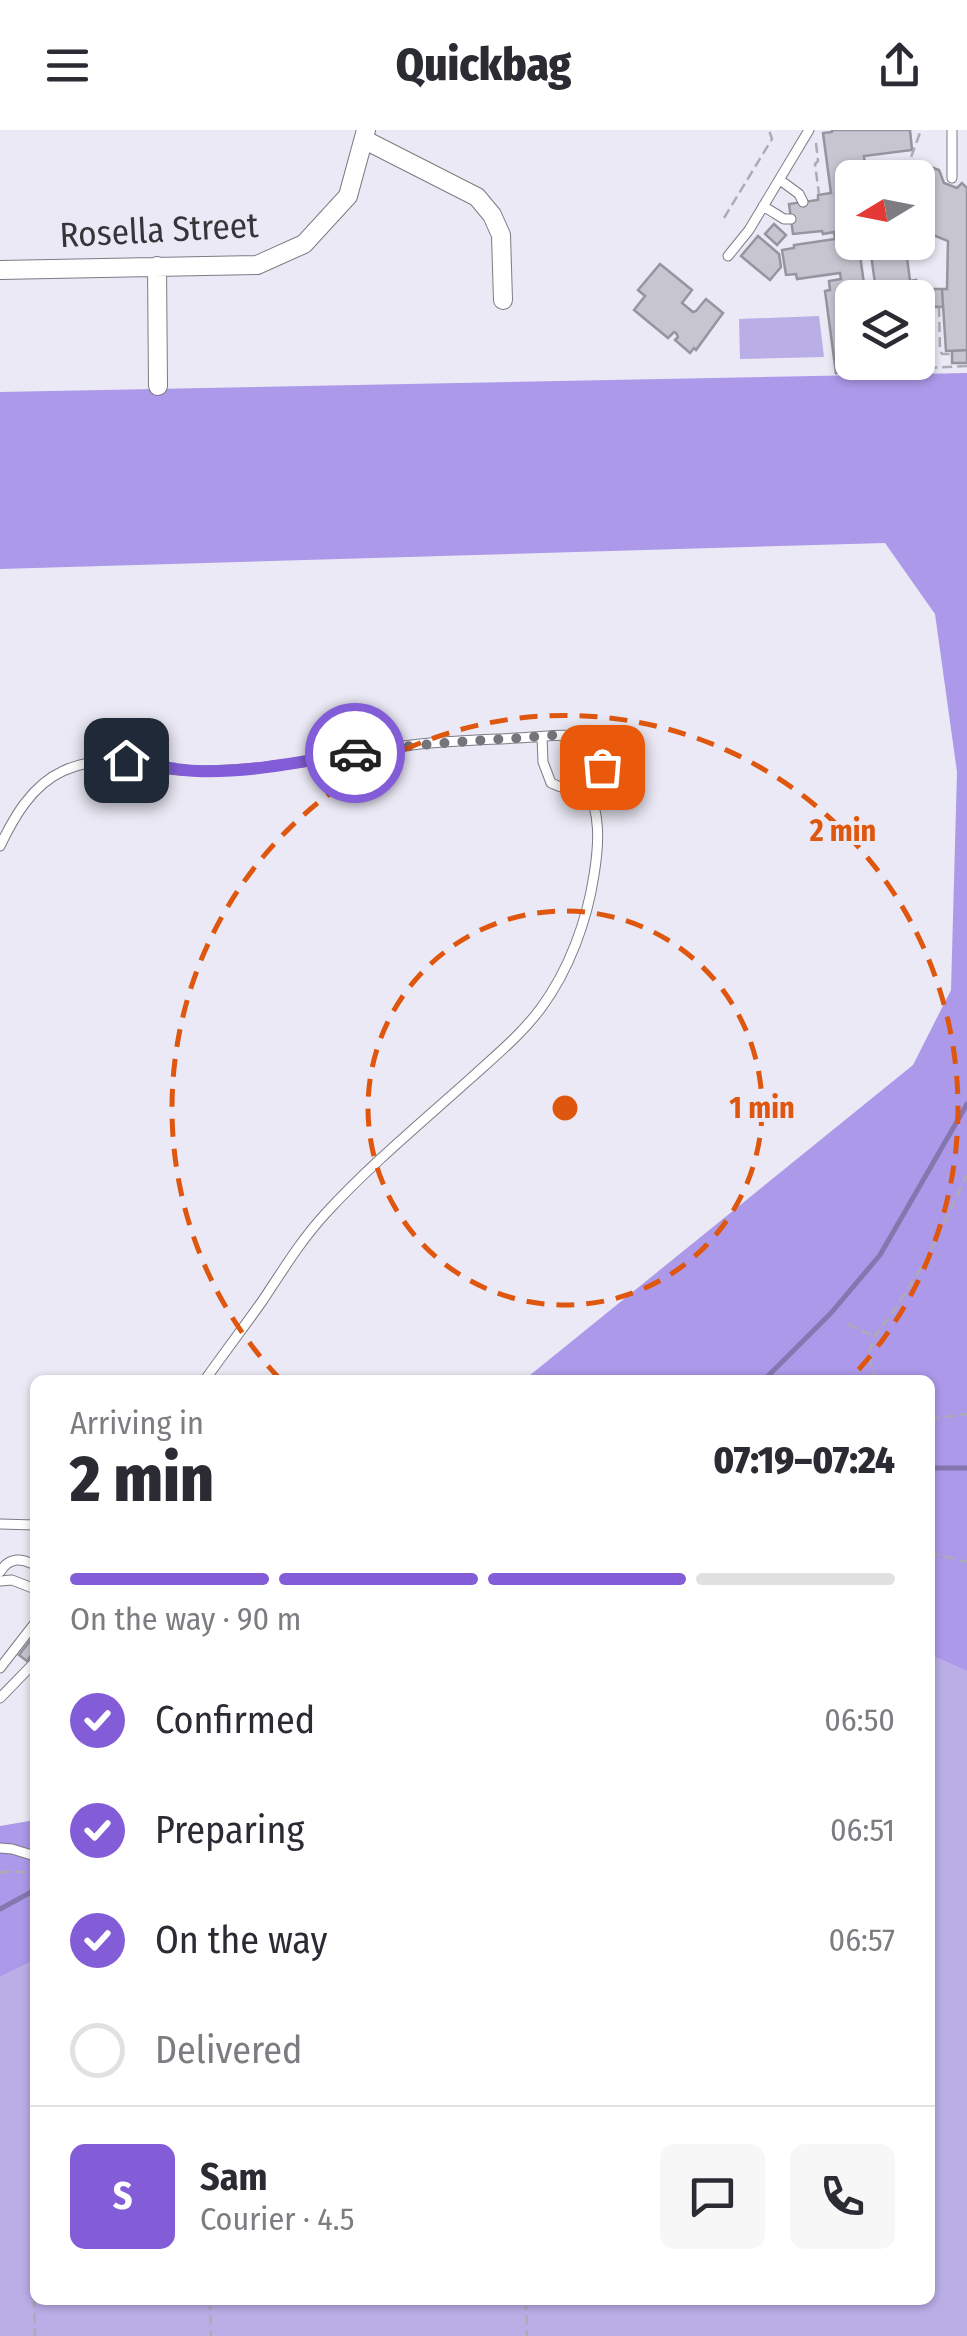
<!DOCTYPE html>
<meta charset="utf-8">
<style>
:root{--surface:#fff;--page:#f7f7f7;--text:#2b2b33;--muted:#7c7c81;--line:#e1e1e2;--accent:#835dd7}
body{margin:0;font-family:"Fira Sans Condensed",sans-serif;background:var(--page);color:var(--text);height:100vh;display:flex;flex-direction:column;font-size:38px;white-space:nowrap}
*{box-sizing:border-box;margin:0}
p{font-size:32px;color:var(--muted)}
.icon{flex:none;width:55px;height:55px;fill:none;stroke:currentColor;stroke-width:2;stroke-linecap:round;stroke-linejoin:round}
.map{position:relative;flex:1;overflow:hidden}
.sheet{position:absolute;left:30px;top:1245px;width:905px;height:930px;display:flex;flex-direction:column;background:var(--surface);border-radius:15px;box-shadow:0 2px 8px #0004}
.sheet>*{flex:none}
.needle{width:65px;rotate:260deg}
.tools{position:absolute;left:835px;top:30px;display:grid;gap:20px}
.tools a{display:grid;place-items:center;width:100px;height:100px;border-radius:15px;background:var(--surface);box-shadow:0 2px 8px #0004;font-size:50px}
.pin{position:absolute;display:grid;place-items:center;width:85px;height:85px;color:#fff;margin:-42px;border-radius:20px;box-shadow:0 5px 15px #0006}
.courier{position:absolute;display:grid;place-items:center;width:100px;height:100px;margin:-50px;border:8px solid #835dd7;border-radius:50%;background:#fff;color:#222;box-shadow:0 2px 12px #0007}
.overview em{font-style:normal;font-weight:800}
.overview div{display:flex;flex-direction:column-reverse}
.overview{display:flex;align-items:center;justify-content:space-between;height:170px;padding:0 40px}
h1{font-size:65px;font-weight:800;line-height:75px}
.bar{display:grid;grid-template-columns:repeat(4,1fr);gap:15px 10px;align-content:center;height:120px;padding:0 40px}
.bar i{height:12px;border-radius:8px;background:var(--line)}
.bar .selected{background:var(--accent)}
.bar p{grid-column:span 4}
.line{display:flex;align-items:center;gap:25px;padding:0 40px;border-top:2px solid var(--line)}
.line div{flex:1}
.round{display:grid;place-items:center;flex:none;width:105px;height:105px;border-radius:15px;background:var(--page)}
ol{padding:0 40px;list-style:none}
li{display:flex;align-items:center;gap:30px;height:110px}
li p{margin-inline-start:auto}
li .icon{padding:10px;border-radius:50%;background:var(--accent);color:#fff;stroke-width:4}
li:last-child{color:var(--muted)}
li i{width:55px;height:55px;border:5px solid var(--line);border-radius:50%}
header{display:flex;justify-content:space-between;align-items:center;height:130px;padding:0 40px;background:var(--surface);font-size:45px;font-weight:800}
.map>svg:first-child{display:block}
</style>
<header><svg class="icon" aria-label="menu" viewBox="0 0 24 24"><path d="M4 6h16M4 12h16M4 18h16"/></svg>Quickbag<svg class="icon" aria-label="share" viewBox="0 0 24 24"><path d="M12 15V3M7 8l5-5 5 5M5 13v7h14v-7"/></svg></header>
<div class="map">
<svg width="967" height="2206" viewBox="0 0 967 2206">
<rect width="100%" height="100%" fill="#ebe9f5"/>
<!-- green -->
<path fill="#baaee7" d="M819,186L824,227L740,229L739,189Z
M930,1525L967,1541V2206H0V1847L35,1830V2170H930Z"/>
<!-- forest -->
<path fill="#ac99e9" d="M967,243V1541L930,1525V1250H524L913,935L951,860L957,642L935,484L885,413L0,439V262Z
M35,1690V1830L0,1847V1696Z"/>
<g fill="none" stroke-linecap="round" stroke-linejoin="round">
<!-- stream -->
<path stroke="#8477b0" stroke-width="5" d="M764,1250L831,1183L880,1125L967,974
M930,1338H967
M0,1779L35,1760"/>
</g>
<!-- building -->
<path fill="#c7c5d0" stroke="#96949e" stroke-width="2.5" d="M832,0H910L912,20L864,26L866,42L861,43V48H852V112H905L910,151L916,150L918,166L877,168L870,117L859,118L866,168H852V232H870L871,238L836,243L825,161L830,160L829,151L841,149L840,143L797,149L796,144L786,145L782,120L794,118V115L835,109L834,102L823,104L822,101L793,104L789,74L818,70V65L831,63L823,3L832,2Z
M886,34L903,40L900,48H881Z
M925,35L939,40L944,53L957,58L962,53L967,58V220L946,221L942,159H947L948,111L918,99V54Z
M901,39L924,48L918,66V48H897Z
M774,94L786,105L777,115L765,104Z
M758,106L779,124L781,137L770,150L741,126Z
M660,134L692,160L682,173L693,182L696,181L706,169L723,183L696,220L694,218L690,223L675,210L678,207L676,203L674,202L668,208L634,180L645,166L638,160Z
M878,155L879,168H863L862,157Z
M927,159H942L943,177H928Z
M967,220V233H952V221Z
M33,1507L35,1508V1520L27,1531L19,1525Z"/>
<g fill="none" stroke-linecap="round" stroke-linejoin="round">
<defs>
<path id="lane" d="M952,0V48
M780,50L799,64L803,72
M763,76L784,89H791
M728,126L749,100L809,0
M0,716C14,687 32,655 63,641C100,624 130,633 168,639C193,642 219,641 245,639C298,635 351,623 404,616C447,610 491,610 534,607C550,606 569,603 584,608C619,619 599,661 567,658C561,658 556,655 551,653L543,632L542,607
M205,1250C224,1223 244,1197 263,1170C283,1140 301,1110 326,1083C370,1035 422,992 471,948C495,926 521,905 541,878C569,840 587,791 594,745C599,714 601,683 586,656
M0,1394L35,1395
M0,1442C9,1427 20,1428 35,1435
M0,1451L12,1450L35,1459
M0,1538L35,1493
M0,1568L35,1532
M0,1718L12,1719L35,1726"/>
<path id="street" d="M365,10L477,67L492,85L501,105L503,170
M157,136L158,256
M0,140L257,135L304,114L348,66L366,0"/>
</defs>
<!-- lane casing -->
<use href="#lane" stroke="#7d7b85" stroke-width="11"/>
<!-- street casing -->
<use href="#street" stroke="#7d7b85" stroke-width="20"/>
<!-- path -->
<path stroke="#adacb5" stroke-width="2.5" stroke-dasharray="10 5" stroke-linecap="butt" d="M816,13L818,31L815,34L819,64
M906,41L921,0
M724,88L772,9L769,0
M939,177L940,220L942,224H952
M913,233L928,238L967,236
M848,1194L873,1206
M878,1250L872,1242L869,1223L874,1207L893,1182L926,1130L967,1045
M930,1289L967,1284
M930,1423L967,1432
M0,1743L10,1741L35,1743
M31,2018L35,2206
M210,2170L211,2206
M526,2170L527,2206"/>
<!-- lane -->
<use href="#lane" stroke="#fff" stroke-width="9"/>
<!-- street -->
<use href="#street" stroke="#fff" stroke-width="18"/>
</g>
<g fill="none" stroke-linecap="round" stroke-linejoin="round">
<!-- done -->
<path stroke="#75747b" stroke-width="10" stroke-dasharray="0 18" d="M355,623C410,615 465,611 520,608C539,607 564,602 583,607C598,611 602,622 602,637"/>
<!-- route -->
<path stroke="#835dd7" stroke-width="12" d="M126,630C150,635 173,640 197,641C250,643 304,631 355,623"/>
</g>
<!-- distance rings -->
<g fill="none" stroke="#df570e" stroke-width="5" stroke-dasharray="18 12">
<circle cx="565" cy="978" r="197"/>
<path d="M280 1249A393 393 0 1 1 850 1249"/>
</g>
<g text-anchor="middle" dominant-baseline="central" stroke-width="8" stroke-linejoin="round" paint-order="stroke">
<!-- street labels -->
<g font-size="35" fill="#363539" stroke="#ebe9f5">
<text transform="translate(159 100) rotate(-3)">Rosella Street</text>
</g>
</g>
<circle cx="565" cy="978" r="15" fill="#df570e" stroke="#ebe9f5" stroke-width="5"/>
<g font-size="30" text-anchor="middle" font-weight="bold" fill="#df570e" stroke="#ebe9f5" stroke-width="8" stroke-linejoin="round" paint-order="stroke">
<text x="843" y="711">2 min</text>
<text x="762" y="988">1 min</text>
</g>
</svg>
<div class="tools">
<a><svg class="needle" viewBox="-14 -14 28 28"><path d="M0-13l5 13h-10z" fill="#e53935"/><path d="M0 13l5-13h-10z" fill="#7c7c81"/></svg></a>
<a><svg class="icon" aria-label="layers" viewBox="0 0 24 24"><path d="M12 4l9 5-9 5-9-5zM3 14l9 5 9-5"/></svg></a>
</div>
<div class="pin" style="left:602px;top:637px;background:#ea580c"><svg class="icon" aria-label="bag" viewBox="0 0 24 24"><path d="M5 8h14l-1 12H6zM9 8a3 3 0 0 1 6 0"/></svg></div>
<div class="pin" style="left:126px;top:630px;background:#1f2937"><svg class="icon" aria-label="home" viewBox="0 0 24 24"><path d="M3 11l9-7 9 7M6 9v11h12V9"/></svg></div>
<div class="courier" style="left:355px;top:623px"><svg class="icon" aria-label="car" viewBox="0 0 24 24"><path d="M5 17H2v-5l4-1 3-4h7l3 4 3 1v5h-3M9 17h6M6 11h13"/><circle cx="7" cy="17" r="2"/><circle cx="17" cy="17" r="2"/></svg></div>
<section class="sheet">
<div class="overview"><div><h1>2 min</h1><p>Arriving in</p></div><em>07:19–07:24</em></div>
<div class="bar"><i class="selected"></i><i class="selected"></i><i class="selected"></i><i></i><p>On the way · 90 m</p></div>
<ol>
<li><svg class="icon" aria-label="check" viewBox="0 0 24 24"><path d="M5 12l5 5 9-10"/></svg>Confirmed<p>06:50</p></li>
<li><svg class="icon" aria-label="check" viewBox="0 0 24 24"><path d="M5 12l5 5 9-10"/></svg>Preparing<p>06:51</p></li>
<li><svg class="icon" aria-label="check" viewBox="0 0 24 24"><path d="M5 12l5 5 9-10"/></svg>On the way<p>06:57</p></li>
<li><i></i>Delivered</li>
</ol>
<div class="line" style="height:180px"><b class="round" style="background:var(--accent);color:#fff">S</b><div><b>Sam</b><p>Courier · 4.5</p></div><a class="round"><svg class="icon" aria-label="chat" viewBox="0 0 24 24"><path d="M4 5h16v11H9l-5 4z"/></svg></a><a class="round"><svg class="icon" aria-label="phone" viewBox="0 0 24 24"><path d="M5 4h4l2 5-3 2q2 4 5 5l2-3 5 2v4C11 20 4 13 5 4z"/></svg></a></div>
</section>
</div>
